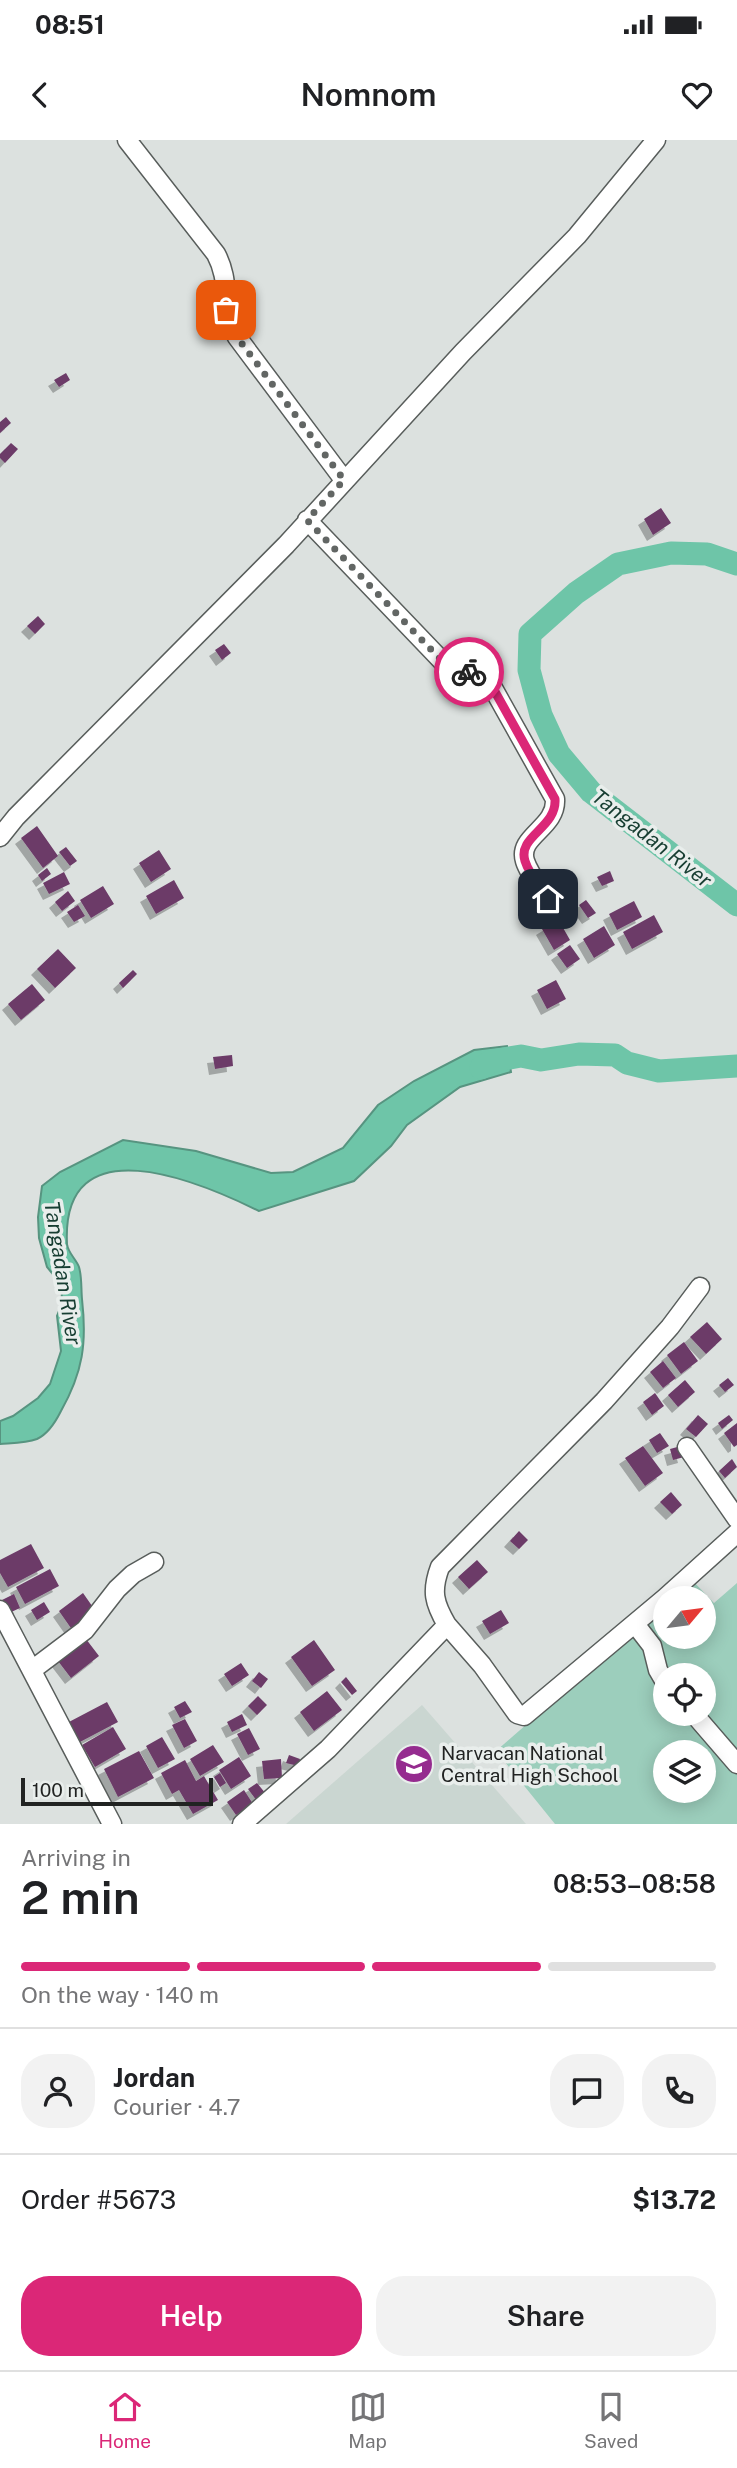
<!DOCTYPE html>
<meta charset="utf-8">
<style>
:root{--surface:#fff;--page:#f2f2f2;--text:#202124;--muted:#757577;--line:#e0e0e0;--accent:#db2777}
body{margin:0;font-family:"Public Sans",sans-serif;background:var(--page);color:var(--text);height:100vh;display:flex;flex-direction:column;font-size:26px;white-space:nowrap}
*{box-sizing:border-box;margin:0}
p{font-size:23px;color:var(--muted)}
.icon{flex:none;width:38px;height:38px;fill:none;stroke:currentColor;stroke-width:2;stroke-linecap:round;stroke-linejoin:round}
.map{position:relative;height:1684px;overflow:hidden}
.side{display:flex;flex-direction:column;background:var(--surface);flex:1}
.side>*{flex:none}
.needle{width:46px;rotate:61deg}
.tools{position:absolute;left:653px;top:1446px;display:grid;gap:14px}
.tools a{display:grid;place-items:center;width:63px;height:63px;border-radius:50%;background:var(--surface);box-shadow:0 4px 18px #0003;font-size:35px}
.scale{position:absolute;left:21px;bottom:18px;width:192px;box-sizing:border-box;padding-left:7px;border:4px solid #212322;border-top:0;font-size:19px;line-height:24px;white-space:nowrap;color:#212322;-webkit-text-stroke:5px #e9eeec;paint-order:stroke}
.pin{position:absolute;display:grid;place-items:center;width:60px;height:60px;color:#fff;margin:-30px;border-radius:14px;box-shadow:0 4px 10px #0006}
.courier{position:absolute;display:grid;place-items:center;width:70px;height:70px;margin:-35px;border:5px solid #db2777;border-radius:50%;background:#fff;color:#222;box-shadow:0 2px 9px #0007}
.summary em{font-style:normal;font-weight:600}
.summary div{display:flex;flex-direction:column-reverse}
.summary{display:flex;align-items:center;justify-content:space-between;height:119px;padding:0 21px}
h1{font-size:46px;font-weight:600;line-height:52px}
.bar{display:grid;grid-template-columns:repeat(4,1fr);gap:10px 7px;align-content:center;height:84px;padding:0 21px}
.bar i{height:9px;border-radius:5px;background:var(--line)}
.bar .current{background:var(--accent)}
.bar p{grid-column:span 4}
.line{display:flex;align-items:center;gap:18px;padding:0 21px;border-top:2px solid var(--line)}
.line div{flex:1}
.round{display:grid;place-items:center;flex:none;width:74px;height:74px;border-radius:28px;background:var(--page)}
.primary-button{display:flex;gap:14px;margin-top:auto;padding:14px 21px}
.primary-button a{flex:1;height:80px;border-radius:28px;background:var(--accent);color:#fff;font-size:28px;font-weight:600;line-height:80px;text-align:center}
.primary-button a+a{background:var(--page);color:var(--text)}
.status{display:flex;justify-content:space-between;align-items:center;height:49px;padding:0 35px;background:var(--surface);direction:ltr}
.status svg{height:19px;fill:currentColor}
header{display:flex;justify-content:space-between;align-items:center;height:91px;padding:0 21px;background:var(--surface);font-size:32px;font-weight:600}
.menu{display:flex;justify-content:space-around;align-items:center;height:98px;border-top:2px solid var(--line);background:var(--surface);font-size:19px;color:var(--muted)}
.menu a{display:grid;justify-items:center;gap:4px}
.menu .current{color:var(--accent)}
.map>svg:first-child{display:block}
</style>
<div class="status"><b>08:51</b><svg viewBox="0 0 49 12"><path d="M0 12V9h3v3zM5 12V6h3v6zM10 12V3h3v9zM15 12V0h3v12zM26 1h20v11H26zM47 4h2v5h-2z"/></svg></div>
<header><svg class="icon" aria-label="back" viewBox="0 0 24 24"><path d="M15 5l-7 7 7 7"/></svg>Nomnom<svg class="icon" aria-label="heart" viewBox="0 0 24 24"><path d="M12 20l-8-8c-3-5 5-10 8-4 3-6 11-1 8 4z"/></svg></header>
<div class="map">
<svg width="737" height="1684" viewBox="0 0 737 1684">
<defs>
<filter id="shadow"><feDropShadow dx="-6" dy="6" stdDeviation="0" flood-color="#0004"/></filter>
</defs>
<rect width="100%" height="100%" fill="#dce1df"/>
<!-- built -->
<path fill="#cad6d1" d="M422,1565L526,1684H286Z"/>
<!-- green -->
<path fill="#9ccebc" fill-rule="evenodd" d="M692,1440L714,1463L737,1443V1684H555L496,1611L665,1464V1496H704V1458H672ZM665,1535H704V1573H665ZM665,1612H704V1650H665Z"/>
<!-- water -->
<path fill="#6ec5a8" stroke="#579480" stroke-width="2" d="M507,906L511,932L460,947L407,985L391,1006L354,1041L259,1071C198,1041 61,983 67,1104C68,1113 76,1119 79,1127C82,1137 81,1149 82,1159C87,1203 83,1232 61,1271C56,1281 48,1294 37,1299C26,1303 12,1303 0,1304V1281L13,1276L38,1258L50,1244L61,1211L57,1176L61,1166L62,1152L56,1138L47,1127L39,1098L38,1077L42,1046L60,1032L123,1000L196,1011L271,1033L293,1032L343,1008L378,965L414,941L474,910Z"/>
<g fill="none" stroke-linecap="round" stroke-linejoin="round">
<!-- river -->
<path stroke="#6ec5a8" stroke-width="23" d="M737,424L707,414L671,413L618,424L576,453L530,494L529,530L541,575L559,614L591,652L737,765
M481,928L492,921L521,916L541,920L579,914L615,915L627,923L659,931L737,926"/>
</g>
<!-- building -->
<path fill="#6c3b68" filter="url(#shadow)" d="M66,233L70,240L59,247L54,240Z
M6,277L11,283L0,293V282Z
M11,303L18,309L5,323L0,318V314Z
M661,368L671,383L653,395L644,379Z
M38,476L45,484L35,494L27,486Z
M224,504L231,513L222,520L215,510Z
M37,686L58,716L43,728L21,698Z
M66,707L77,721L70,726L59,712Z
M159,710L171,729L151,742L139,723Z
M47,728L51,734L42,741L38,735Z
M610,731L614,741L602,746L597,737Z
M64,732L70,744L49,754L43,743Z
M174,740L184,758L156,774L146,756Z
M103,746L114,764L91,778L80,760Z
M68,751L75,761L62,771L55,762Z
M586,760L596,773L588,778L579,765Z
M634,761L642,777L617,790L609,774Z
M78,765L85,776L74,782L67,772Z
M654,775L663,792L632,809L623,792Z
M558,779L570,800L554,810L542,789Z
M604,786L615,805L594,818L583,799Z
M570,805L580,819L567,828L557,814Z
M58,809L76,828L55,848L37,829Z
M133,830L137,834L123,848L119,843Z
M556,840L566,859L547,869L537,850Z
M32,844L45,860L21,880L8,864Z
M232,915L233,926L215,929L213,917Z
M707,1182L722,1199L706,1214L690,1197Z
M684,1202L698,1221L681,1234L667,1215Z
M663,1221L676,1238L663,1248L650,1232Z
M728,1238L734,1245L725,1252L719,1245Z
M685,1240L695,1252L678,1267L668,1255Z
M655,1253L664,1266L652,1275L643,1262Z
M698,1275L708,1284L696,1297L686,1289Z
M729,1275L733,1280L722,1289L718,1283Z
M737,1283V1305L734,1307L724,1293Z
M660,1293L669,1306L657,1313L649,1300Z
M643,1306L663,1333L645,1346L625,1318Z
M681,1306L684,1317L673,1320L670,1309Z
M732,1319L737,1327L725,1338L719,1331Z
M671,1352L682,1365L672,1374L660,1362Z
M519,1391L528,1400L519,1409L510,1401Z
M31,1404L44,1428L8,1447L0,1433V1420Z
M477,1420L488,1432L469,1449L458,1437Z
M50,1429L59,1446L25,1464L16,1447Z
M83,1453L97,1473L73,1491L59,1471Z
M14,1454L20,1468L9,1473L2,1460Z
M44,1462L50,1472L37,1480L31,1470Z
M501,1470L509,1483L490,1494L482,1481Z
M86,1499L99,1516L71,1538L58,1521Z
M314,1500L335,1530L312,1546L291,1517Z
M241,1523L249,1535L232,1546L224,1534Z
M259,1532L268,1539L261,1548L252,1541Z
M346,1537L357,1551L352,1555L341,1542Z
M327,1551L342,1570L314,1591L300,1572Z
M258,1556L267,1565L257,1575L248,1566Z
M185,1561L192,1572L180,1578L174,1567Z
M107,1562L118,1582L78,1603L67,1583Z
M242,1574L247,1585L232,1592L227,1582Z
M185,1579L197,1601L184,1608L172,1585Z
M113,1587L126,1609L95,1627L82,1605Z
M249,1588L260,1609L248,1615L237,1594Z
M162,1597L175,1619L158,1628L146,1606Z
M213,1605L224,1622L200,1636L190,1619Z
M139,1611L154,1638L118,1657L104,1629Z
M289,1615L300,1619L298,1626L286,1623Z
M239,1617L251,1636L231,1649L219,1630Z
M281,1619L282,1638L264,1639L262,1621Z
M185,1620L196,1641L204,1636L218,1660L193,1674L179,1650L172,1654L161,1633Z
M220,1633L226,1643L220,1647L214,1637Z
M257,1643L266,1654L257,1661L248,1649Z
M244,1650L253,1664L236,1675L227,1662Z"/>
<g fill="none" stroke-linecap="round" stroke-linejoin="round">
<defs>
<path id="minor" d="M127,0L216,114C232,144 220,167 237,197L344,340
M307,380L442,521C460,534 476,528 489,541L555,659C557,688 517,696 525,721C529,734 540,747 548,759
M0,697L16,677L286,405L463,212L577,96L656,0
M687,1307L737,1379
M665,1458L737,1393
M0,1470L112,1684
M635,1484L652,1506L658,1530L665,1542
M447,1485C434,1463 431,1451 440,1427L604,1261L670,1187L700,1147
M32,1530L85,1490L117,1449L133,1434L154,1422
M693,1573L737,1624
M242,1684L328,1609L447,1485L482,1525L517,1574L524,1576L665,1458"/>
</defs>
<!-- minor casing -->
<use href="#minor" stroke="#585d5b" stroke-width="21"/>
<!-- minor -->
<use href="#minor" stroke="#fff" stroke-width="18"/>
</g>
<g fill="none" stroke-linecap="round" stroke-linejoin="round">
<!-- done -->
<path stroke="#626664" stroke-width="7" stroke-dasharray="0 12.6" d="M226,170L237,197L344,340L307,380L442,521L458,531L469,532"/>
<!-- route -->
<path stroke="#db2777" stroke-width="9" d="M469,532L480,533L489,541L555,659C557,688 517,696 525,721C529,734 540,747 548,759"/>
</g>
<!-- icons -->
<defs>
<symbol id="school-disc" viewBox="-11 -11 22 22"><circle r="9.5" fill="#952c8f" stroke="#e9eeec"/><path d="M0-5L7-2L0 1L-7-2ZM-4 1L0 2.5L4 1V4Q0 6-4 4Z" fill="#fff"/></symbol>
</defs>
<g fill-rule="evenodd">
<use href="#school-disc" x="392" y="1602" width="44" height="44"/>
</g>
<g text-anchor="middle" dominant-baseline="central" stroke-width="7" stroke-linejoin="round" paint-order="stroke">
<!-- poi labels -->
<g font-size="19" fill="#212322" stroke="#e9eeec" text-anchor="start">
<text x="441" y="1613">Narvacan National<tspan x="441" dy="22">Central High School</tspan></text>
</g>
<!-- water labels -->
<g font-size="21" font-style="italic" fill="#173e32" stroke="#e9eeec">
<text transform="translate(652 698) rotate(38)">Tangadan River</text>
<text transform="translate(63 1133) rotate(81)">Tangadan River</text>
</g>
</g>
</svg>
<div class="tools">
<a><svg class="needle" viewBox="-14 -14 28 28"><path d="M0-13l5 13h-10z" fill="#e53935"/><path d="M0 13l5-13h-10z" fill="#757577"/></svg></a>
<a><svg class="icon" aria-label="locate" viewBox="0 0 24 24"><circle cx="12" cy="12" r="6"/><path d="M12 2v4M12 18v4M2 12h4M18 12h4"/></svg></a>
<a><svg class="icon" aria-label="layers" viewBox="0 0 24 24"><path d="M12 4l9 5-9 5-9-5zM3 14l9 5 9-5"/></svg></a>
</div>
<div class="scale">100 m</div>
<div class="pin" style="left:226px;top:170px;background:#ea580c"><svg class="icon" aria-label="bag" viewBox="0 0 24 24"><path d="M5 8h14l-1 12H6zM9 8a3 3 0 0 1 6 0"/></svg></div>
<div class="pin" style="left:548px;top:759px;background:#1f2937"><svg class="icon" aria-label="home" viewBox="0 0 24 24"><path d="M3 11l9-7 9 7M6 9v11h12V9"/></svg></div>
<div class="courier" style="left:469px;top:532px"><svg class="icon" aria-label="bike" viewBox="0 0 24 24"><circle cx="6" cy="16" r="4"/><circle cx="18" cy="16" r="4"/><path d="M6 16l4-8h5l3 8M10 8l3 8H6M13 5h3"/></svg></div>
</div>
<section class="side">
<div class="summary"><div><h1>2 min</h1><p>Arriving in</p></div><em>08:53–08:58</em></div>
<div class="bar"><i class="current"></i><i class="current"></i><i class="current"></i><i></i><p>On the way · 140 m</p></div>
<div class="line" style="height:126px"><a class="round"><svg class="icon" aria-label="person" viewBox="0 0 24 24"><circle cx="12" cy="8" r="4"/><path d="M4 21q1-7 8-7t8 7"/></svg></a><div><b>Jordan</b><p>Courier · 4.7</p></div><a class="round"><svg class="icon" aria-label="chat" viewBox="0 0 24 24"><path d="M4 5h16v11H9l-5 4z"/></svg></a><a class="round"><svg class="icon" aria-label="phone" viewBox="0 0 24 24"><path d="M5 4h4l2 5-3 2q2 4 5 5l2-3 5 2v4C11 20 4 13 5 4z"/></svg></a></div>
<div class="line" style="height:91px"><div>Order #5673</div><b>$13.72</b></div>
<div class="primary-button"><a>Help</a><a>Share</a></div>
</section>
<nav class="menu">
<a class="current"><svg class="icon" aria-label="home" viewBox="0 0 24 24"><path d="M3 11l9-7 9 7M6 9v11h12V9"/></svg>Home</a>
<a><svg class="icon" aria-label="map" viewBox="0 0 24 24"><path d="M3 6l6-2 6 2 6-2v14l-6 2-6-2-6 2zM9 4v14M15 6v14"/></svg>Map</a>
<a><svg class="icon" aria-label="saved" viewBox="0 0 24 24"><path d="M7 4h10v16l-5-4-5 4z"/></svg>Saved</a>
</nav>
